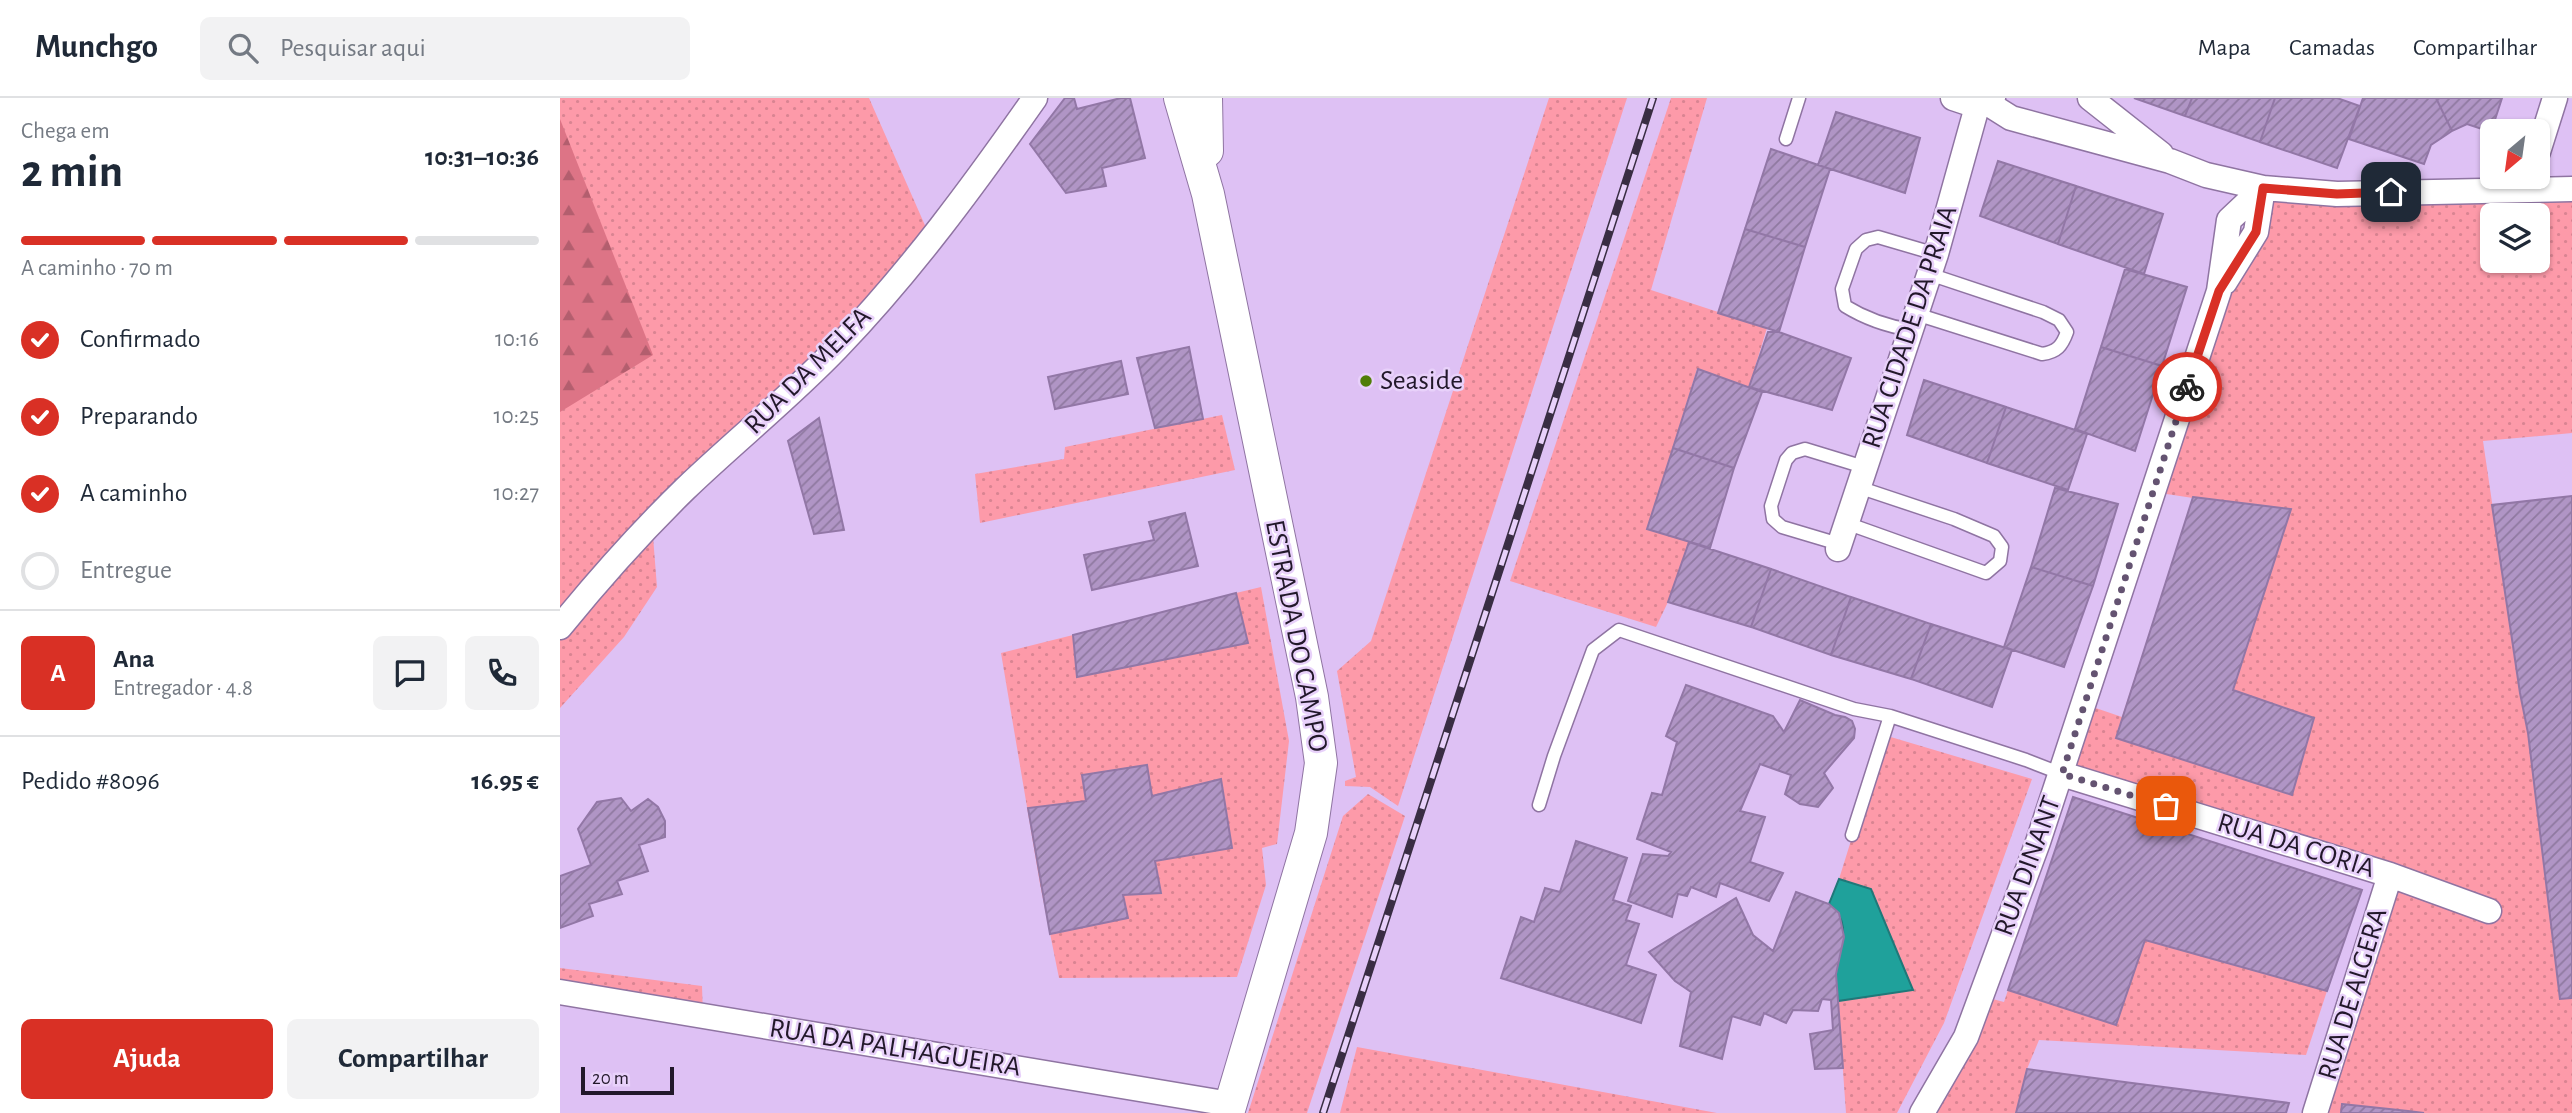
<!DOCTYPE html>
<html lang="pt">
<meta charset="utf-8">
<style>
:root{--surface:#fff;--page:#f2f2f3;--text:#1f2937;--muted:#747a83;--line:#e0e1e3;--accent:#d93025}
body{margin:0;font-family:"Alegreya Sans",sans-serif;background:var(--page);color:var(--text);height:100vh;display:flex;flex-direction:column;font-size:26px;white-space:nowrap}
*{box-sizing:border-box;margin:0}
p{font-size:23px;color:var(--muted)}
.icon{flex:none;width:38px;height:38px;fill:none;stroke:currentColor;stroke-width:2;stroke-linecap:round;stroke-linejoin:round}
.map{position:relative;flex:1;overflow:hidden}
.drawer{display:flex;flex-direction:column;background:var(--surface);width:560px}
.drawer>*{flex:none}
.needle{width:46px;rotate:209deg}
.buttons{position:absolute;left:1920px;top:21px;display:grid;gap:14px}
.buttons a{display:grid;place-items:center;width:70px;height:70px;border-radius:10px;background:var(--surface);box-shadow:0 2px 5px #0004;font-size:35px}
.scale{position:absolute;left:21px;bottom:18px;width:93px;box-sizing:border-box;padding-left:7px;border:4px solid #22182a;border-top:0;font-size:19px;line-height:24px;white-space:nowrap;color:#22182a;-webkit-text-stroke:5px #e8d1fa;paint-order:stroke}
.pin{position:absolute;display:grid;place-items:center;width:60px;height:60px;color:#fff;margin:-30px;border-radius:14px;box-shadow:0 4px 10px #0006}
.courier{position:absolute;display:grid;place-items:center;width:70px;height:70px;margin:-35px;border:5px solid #d93025;border-radius:50%;background:#fff;color:#222;box-shadow:0 2px 9px #0007}
.head em{font-style:normal;font-weight:600}
.head div{display:flex;flex-direction:column-reverse}
.head{display:flex;align-items:center;justify-content:space-between;height:119px;padding:0 21px}
h1{font-size:46px;font-weight:600;line-height:52px}
.bar{display:grid;grid-template-columns:repeat(4,1fr);gap:10px 7px;align-content:center;height:84px;padding:0 21px}
.bar i{height:9px;border-radius:5px;background:var(--line)}
.bar .active{background:var(--accent)}
.bar p{grid-column:span 4}
.line{display:flex;align-items:center;gap:18px;padding:0 21px;border-top:2px solid var(--line)}
.line div{flex:1}
.round{display:grid;place-items:center;flex:none;width:74px;height:74px;border-radius:10px;background:var(--page)}
ol{padding:0 21px;list-style:none}
li{display:flex;align-items:center;gap:21px;height:77px}
li p{margin-inline-start:auto}
li .icon{padding:7px;border-radius:50%;background:var(--accent);color:#fff;stroke-width:4}
li:last-child{color:var(--muted)}
li i{width:38px;height:38px;border:4px solid var(--line);border-radius:50%}
.cta{display:flex;gap:14px;margin-top:auto;padding:14px 21px}
.cta a{flex:1;height:80px;border-radius:10px;background:var(--accent);color:#fff;font-size:28px;font-weight:600;line-height:80px;text-align:center}
.cta a+a{background:var(--page);color:var(--text)}
header{display:flex;align-items:center;gap:42px;box-sizing:border-box;height:98px;padding:0 35px;background:var(--surface);border-bottom:2px solid var(--line)}
header strong{font-size:33px}
nav{display:flex;gap:38px;margin-inline-start:auto;font-size:24px}
.search{width:490px;height:63px;background:var(--page);display:flex;align-items:center;gap:18px;box-sizing:border-box;padding:0 24px;border-radius:10px;color:var(--muted);font-size:26px}
main{display:flex;flex:1;min-height:0}
.map>svg:first-child{display:block}
</style>
<header>
<strong>Munchgo</strong>
<div class="search"><svg class="icon" aria-label="search" viewBox="0 0 24 24"><circle cx="10" cy="10" r="6"/><path d="M15 15l6 6"/></svg>Pesquisar aqui</div>
<nav><a>Mapa</a><a>Camadas</a><a>Compartilhar</a></nav>
</header>
<main>
<section class="drawer">
<div class="head"><div><h1>2 min</h1><p>Chega em</p></div><em>10:31–10:36</em></div>
<div class="bar"><i class="active"></i><i class="active"></i><i class="active"></i><i></i><p>A caminho · 70 m</p></div>
<ol>
<li><svg class="icon" aria-label="check" viewBox="0 0 24 24"><path d="M5 12l5 5 9-10"/></svg>Confirmado<p>10:16</p></li>
<li><svg class="icon" aria-label="check" viewBox="0 0 24 24"><path d="M5 12l5 5 9-10"/></svg>Preparando<p>10:25</p></li>
<li><svg class="icon" aria-label="check" viewBox="0 0 24 24"><path d="M5 12l5 5 9-10"/></svg>A caminho<p>10:27</p></li>
<li><i></i>Entregue</li>
</ol>
<div class="line" style="height:126px"><b class="round" style="background:var(--accent);color:#fff">A</b><div><b>Ana</b><p>Entregador · 4.8</p></div><a class="round"><svg class="icon" aria-label="chat" viewBox="0 0 24 24"><path d="M4 5h16v11H9l-5 4z"/></svg></a><a class="round"><svg class="icon" aria-label="phone" viewBox="0 0 24 24"><path d="M5 4h4l2 5-3 2q2 4 5 5l2-3 5 2v4C11 20 4 13 5 4z"/></svg></a></div>
<div class="line" style="height:91px"><div>Pedido #8096</div><b>16.95 €</b></div>
<div class="cta"><a>Ajuda</a><a>Compartilhar</a></div>
</section>
<div class="map">
<svg width="2012" height="1015" viewBox="0 0 2012 1015">
<defs>
<pattern id="grass-dots" width="8" height="8" patternUnits="userSpaceOnUse" patternTransform="scale(1.75)"><rect width="8" height="8" fill="#fd9aa9"/><path d="M2 2h.1M6 6h.1" fill="none" stroke="#d98492" stroke-width="1.8" stroke-linecap="round"/></pattern>
<pattern id="forest-firs" width="22" height="20" patternUnits="userSpaceOnUse" patternTransform="scale(1.75)"><rect width="22" height="20" fill="#dd7486"/><path d="M5 1l3.5 6h-7zM16 11l3.5 6h-7z" fill="#b35e6e"/></pattern>
<pattern id="building-hatch" width="6" height="6" patternUnits="userSpaceOnUse" patternTransform="scale(1.75)"><rect width="6" height="6" fill="#b095c5"/><path d="M-1 1l2-2M0 6l6-6M5 7l2-2" fill="none" stroke="#8f79a0"/></pattern>
</defs>
<rect width="100%" height="100%" fill="#dec1f4"/>
<!-- grass -->
<path fill="url(#grass-dots)" fill-rule="evenodd" d="M0,0H309L371,141L92,426L97,489L64,539L0,610Z
M989,0H1067L838,708L810,689L785,688V683L796,679L777,573L811,543Z
M1111,0H1147L1091,192L1207,230L1189,289L1137,271L1088,431L1129,444L1108,504L1096,529L950,483Z
M1703,90L2012,91V335L1923,343L1960,595L1968,635L2000,900H2012V1015H1755L1830,777L1502,676L1524,606L1562,619L1633,400L1593,394ZM1932,117H1978V163H1932Z
M662,317L675,372L420,425L415,376L504,361L505,349Z
M701,489L729,643L717,746L702,750L706,787L677,879L499,880L480,786L441,555L513,537L518,579L688,545L676,495Z
M1324,637L1472,681L1384,925L1337,1015H1286L1278,903L1353,891L1311,791L1279,781Z
M808,696L845,718L747,1015H688L783,718Z
M1585,842L1767,893L1746,957L1479,942L1467,971L1456,1015H1362L1421,898L1444,904L1448,892L1555,927Z
M0,870L142,888L143,918L0,894Z
M797,949L1157,1015H780Z"/>
<!-- forest -->
<path fill="url(#forest-firs)" d="M0,21L93,257L0,314Z"/>
<!-- water -->
<path fill="#1fa19b" stroke="#207879" stroke-width="2" d="M1279,781L1311,791L1353,892L1278,903C1277,894 1275,884 1276,874C1279,847 1294,827 1269,806Z"/>
<!-- building -->
<path fill="url(#building-hatch)" stroke="#9277a6" stroke-width="2" d="M505,0H514L517,11L561,0H570L585,60L542,70L546,88L506,95L470,46Z
M1574,0H1632L1625,18Z
M1632,0H1715L1700,44L1625,18Z
M1715,0H1777L1800,8L1777,70L1700,44Z
M1803,0H1876L1892,33L1871,47L1864,66L1789,41Z
M1876,0H1942L1931,34L1907,26L1892,33Z
M1276,14L1360,40L1345,95L1258,67Z
M1211,51L1270,71L1245,149L1185,131Z
M1438,63L1516,88L1498,146L1420,118Z
M1516,88L1603,116L1584,176L1498,146Z
M1185,131L1245,149L1219,234L1158,215Z
M1565,171L1627,189L1602,268L1541,249Z
M1208,234H1219L1291,260L1272,312L1189,289Z
M629,249L643,321L595,330L577,260Z
M1541,249L1602,268L1575,353L1515,331Z
M561,263L568,296L495,311L488,279Z
M1138,271L1202,294L1174,370L1113,350Z
M1364,282L1446,309L1427,365L1347,337Z
M1446,309L1527,336L1508,392L1427,365Z
M259,320L284,432L254,436L228,343Z
M1113,350L1174,370L1150,450L1087,431Z
M1495,390L1558,406L1533,488L1471,469Z
M2012,398V900L2000,901L1968,635L1960,595L1932,407Z
M1633,399L1731,411L1673,592L1754,620L1732,697L1556,640Z
M625,415L638,468L532,492L524,457L594,442L589,424Z
M1129,444L1211,471L1191,529L1108,504Z
M1471,469L1533,488L1504,569L1444,549Z
M1211,471L1291,499L1271,557L1191,529Z
M676,495L688,545L517,579L513,537Z
M1291,499L1371,526L1351,581L1271,557Z
M1371,526L1452,552L1432,609L1351,581Z
M1126,587L1213,618L1224,634L1240,602L1275,617L1285,619L1292,623L1295,631L1294,640L1264,675L1273,690L1258,709L1240,706L1225,696L1231,677L1200,666L1180,713L1205,719L1190,764L1223,775L1209,803L1160,785L1156,799L1131,789L1127,798L1118,796L1112,819L1068,803L1083,756L1108,758L1111,754L1077,741L1092,695L1102,697L1117,644L1106,638Z
M587,667L592,698L661,681L672,750L595,763L601,795L563,797L568,820L490,836L468,710L526,703L522,677Z
M1513,699L1802,792L1767,893L1585,842L1556,927L1448,892Z
M61,700L71,713L88,701L98,709L105,723V739L79,747L88,773L57,783L62,796L29,806L33,818L0,830V778L31,767L18,731L37,704Z
M1016,743L1067,760L1053,802L1071,808L1066,822L1079,826L1066,867L1096,877L1081,925L941,880L961,819L974,824L985,790L1000,794Z
M1236,794L1269,806L1279,815L1284,839L1276,876L1283,970L1255,971L1250,936L1273,932L1271,902L1262,901L1258,913L1233,912L1226,925L1204,915L1200,927L1172,918L1162,961L1120,948L1131,894L1115,883L1089,854L1176,800L1193,837L1213,853Z
M1467,971L1572,985L1729,1005L1726,1015H1456Z
M1782,1006L1848,1013L1864,1015H1781Z"/>
<g fill="none" stroke-linecap="round" stroke-linejoin="round">
<defs>
<path id="service" d="M1226,41L1239,0
M1356,216L1482,256C1497,254 1502,248 1507,234L1499,222L1483,214L1369,176
M1351,232C1326,228 1306,221 1285,208L1282,191L1296,151L1306,142L1318,139L1376,156
M1286,425L1426,475L1440,463L1442,449L1434,438L1394,421L1298,389
M1279,446L1222,429L1213,421L1211,408L1226,362L1232,355L1245,351L1304,369
M979,707L994,658L1033,552L1059,532L1294,611L1330,618
M1292,737L1330,618L1466,662L1502,676"/>
<path id="minor" d="M1393,0L1408,5L1433,0
M1530,0L1601,56
M1424,3L1451,20L1610,63L1646,77L1703,90L1777,96L2012,91
M1978,54L1995,0
M1665,184L1696,134L1703,90
M1278,451L1376,156L1418,5
M0,529C39,481 81,434 125,391C175,343 229,300 277,250C351,173 414,87 475,0
M1502,676L1830,777L1929,813
M0,894L670,1006
M1362,1015L1406,939L1478,744L1659,193L1669,122L1703,90
M1755,1015L1830,777"/>
<path id="tertiary" d="M620,0L648,96L752,599L761,665L751,735L668,1015
M646,0L647,53"/>
</defs>
<!-- service casing -->
<use href="#service" stroke="#8f74a2" stroke-width="15"/>
<!-- minor casing -->
<use href="#minor" stroke="#8f74a2" stroke-width="27"/>
<!-- tertiary casing -->
<use href="#tertiary" stroke="#8f74a2" stroke-width="34"/>
<!-- service -->
<use href="#service" stroke="#fff" stroke-width="12"/>
<!-- minor -->
<use href="#minor" stroke="#fff" stroke-width="24"/>
<!-- tertiary -->
<use href="#tertiary" stroke="#fff" stroke-width="32"/>
<defs>
<path id="rail" d="M763,1015L1093,0"/>
</defs>
<!-- rail casing -->
<use href="#rail" stroke="#392d43" stroke-width="8"/>
<!-- rail -->
<use href="#rail" stroke="#e8d1fa" stroke-width="5" stroke-dasharray="16" stroke-linecap="butt"/>
</g>
<g fill="none" stroke-linecap="round" stroke-linejoin="round">
<!-- done -->
<path stroke="#645371" stroke-width="7" stroke-dasharray="0 12.6" d="M1606,708L1502,676L1627,289"/>
<!-- route -->
<path stroke="#d93025" stroke-width="9" d="M1627,289L1659,193L1696,134L1703,90L1777,96L1831,94"/>
</g>
<!-- markers -->
<circle fill="#507e07" stroke="#e8d1fa" stroke-width="2.5" cx="806" cy="283" r="7"/>
<g text-anchor="middle" dominant-baseline="central" stroke-width="5" stroke-linejoin="round" paint-order="stroke">
<!-- street labels -->
<g font-size="28" fill="#22182a" stroke="#e8d1fa">
<text transform="translate(1350 229) rotate(-72)">RUA CIDADE DA PRAIA</text>
<text transform="translate(248 273) rotate(-45)">RUA DA MELFA</text>
<text transform="translate(736 538) rotate(79)">ESTRADA DO CAMPO</text>
<text transform="translate(1736 748) rotate(17)">RUA DA CORIA</text>
<text transform="translate(1468 768) rotate(-70)">RUA DINANT</text>
<text transform="translate(1793 896) rotate(-73)">RUA DE ALGERA</text>
<text transform="translate(335 950) rotate(9)">RUA DA PALHAGUEIRA</text>
</g>
<!-- poi labels -->
<g font-size="28" fill="#22182a" stroke="#e8d1fa" text-anchor="start">
<text x="820" y="283">Seaside</text>
</g>
</g>
</svg>
<div class="buttons">
<a><svg class="needle" viewBox="-14 -14 28 28"><path d="M0-13l5 13h-10z" fill="#e53935"/><path d="M0 13l5-13h-10z" fill="#747a83"/></svg></a>
<a><svg class="icon" aria-label="layers" viewBox="0 0 24 24"><path d="M12 4l9 5-9 5-9-5zM3 14l9 5 9-5"/></svg></a>
</div>
<div class="scale">20 m</div>
<div class="pin" style="left:1606px;top:708px;background:#ea580c"><svg class="icon" aria-label="bag" viewBox="0 0 24 24"><path d="M5 8h14l-1 12H6zM9 8a3 3 0 0 1 6 0"/></svg></div>
<div class="pin" style="left:1831px;top:94px;background:#1f2937"><svg class="icon" aria-label="home" viewBox="0 0 24 24"><path d="M3 11l9-7 9 7M6 9v11h12V9"/></svg></div>
<div class="courier" style="left:1627px;top:289px"><svg class="icon" aria-label="bike" viewBox="0 0 24 24"><circle cx="6" cy="16" r="4"/><circle cx="18" cy="16" r="4"/><path d="M6 16l4-8h5l3 8M10 8l3 8H6M13 5h3"/></svg></div>
</div>
</main>
